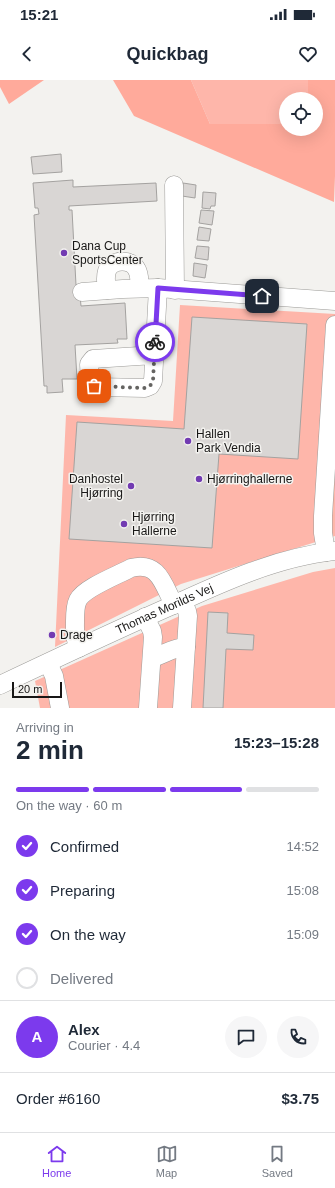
<!DOCTYPE html>
<meta charset="utf-8">
<style>
:root{--surface:#fff;--page:#f6f6f7;--text:#1f2937;--muted:#747a83;--line:#e0e1e3;--accent:#7c3aed}
body{margin:0;font-family:Arial,sans-serif;background:var(--page);color:var(--text);height:100vh;display:flex;flex-direction:column;font-size:15px;white-space:nowrap}
*{box-sizing:border-box;margin:0}
p{font-size:13px;color:var(--muted)}
.icon{flex:none;width:22px;height:22px;fill:none;stroke:currentColor;stroke-width:2;stroke-linecap:round;stroke-linejoin:round}
.map{position:relative;height:628px;overflow:hidden}
.drawer{display:flex;flex-direction:column;background:var(--surface);flex:1}
.drawer>*{flex:none}
.fabs{position:absolute;left:279px;top:12px;display:grid;gap:8px}
.fabs a{display:grid;place-items:center;width:44px;height:44px;border-radius:50%;background:var(--surface);box-shadow:0 4px 16px #0002;font-size:20px}
.scale{position:absolute;left:12px;bottom:10px;width:50px;box-sizing:border-box;padding-left:4px;border:2px solid #181716;border-top:0;font-size:11px;line-height:14px;white-space:nowrap;color:#181716;-webkit-text-stroke:3px #f3f2ef;paint-order:stroke}
.pin{position:absolute;display:grid;place-items:center;width:34px;height:34px;color:#fff;margin:-17px;border-radius:8px;box-shadow:0 2px 6px #0006}
.courier{position:absolute;display:grid;place-items:center;width:40px;height:40px;margin:-20px;border:3px solid #7c3aed;border-radius:50%;background:#fff;color:#222;box-shadow:0 1px 5px #0007}
.summary em{font-style:normal;font-weight:800}
.summary div{display:flex;flex-direction:column-reverse}
.summary{display:flex;align-items:center;justify-content:space-between;height:68px;padding:0 16px}
h1{font-size:26px;font-weight:800;line-height:30px}
.bar{display:grid;grid-template-columns:repeat(4,1fr);gap:6px 4px;align-content:center;height:48px;padding:0 16px}
.bar i{height:5px;border-radius:3px;background:var(--line)}
.bar .current{background:var(--accent)}
.bar p{grid-column:span 4}
.line{display:flex;align-items:center;gap:10px;padding:0 16px;border-top:1px solid var(--line)}
.line div{flex:1}
.round{display:grid;place-items:center;flex:none;width:42px;height:42px;border-radius:21px;background:var(--page)}
ol{padding:0 16px;list-style:none}
li{display:flex;align-items:center;gap:12px;height:44px}
li p{margin-inline-start:auto}
li .icon{padding:4px;border-radius:50%;background:var(--accent);color:#fff;stroke-width:4}
li:last-child{color:var(--muted)}
li i{width:22px;height:22px;border:2px solid var(--line);border-radius:50%}
.status{display:flex;justify-content:space-between;align-items:center;height:28px;padding:0 20px;background:var(--surface);direction:ltr}
.status svg{height:11px;fill:currentColor}
header{display:flex;justify-content:space-between;align-items:center;height:52px;padding:0 16px;background:var(--surface);font-size:18px;font-weight:800}
.tab-bar{display:flex;justify-content:space-around;align-items:center;height:56px;border-top:1px solid var(--line);background:var(--surface);font-size:11px;color:var(--muted)}
.tab-bar a{display:grid;justify-items:center;gap:2px}
.tab-bar .current{color:var(--accent)}
.map>svg:first-child{display:block}
</style>
<div class="status"><b>15:21</b><svg viewBox="0 0 49 12"><path d="M0 12V9h3v3zM5 12V6h3v6zM10 12V3h3v9zM15 12V0h3v12zM26 1h20v11H26zM47 4h2v5h-2z"/></svg></div>
<header><svg class="icon" aria-label="back" viewBox="0 0 24 24"><path d="M15 5l-7 7 7 7"/></svg>Quickbag<svg class="icon" aria-label="heart" viewBox="0 0 24 24"><path d="M12 20l-8-8c-3-5 5-10 8-4 3-6 11-1 8 4z"/></svg></header>
<div class="map">
<svg width="335" height="628" viewBox="0 0 335 628">
<rect width="100%" height="100%" fill="#f3f2ef"/>
<!-- green -->
<path fill="#feb6aa" d="M191,0H308V19H286V44H210Z
M180,225L335,234V456L181,504L55,567L66,335L173,341Z
M335,488V628H40L35,601L202,526L313,492Z"/>
<!-- forest -->
<path fill="#ffaa9b" d="M0,0H44L9,24L0,7Z
M113,0H191L210,44H286V49H316V19H308V0H335V96L334,122L134,36Z"/>
<!-- building -->
<path fill="#d9d6d4" stroke="#a4a2a0" d="M61,74L62,92L33,94L31,77Z
M73,100V107L156,103L157,121L69,126V130H72L76,205H79L81,226L125,223L127,259H117L118,263L75,265L77,299H62L63,312L47,313V306H44L34,135L39,134L38,128H35L33,103Z
M183,103L196,105L195,118L182,116Z
M203,112L216,113L215,126H211L210,129L202,128Z
M201,130L214,131L212,145L199,143Z
M199,147L211,149L209,161L197,160Z
M197,166L209,167L208,180L195,178Z
M194,183L207,185L205,198L193,196Z
M192,237L307,244L298,379L219,374L212,468L69,459L77,342L184,349Z
M208,532L228,533L227,553L254,555L253,570L226,569L223,628H203Z"/>
<g fill="none" stroke-linecap="round" stroke-linejoin="round">
<defs>
<g id="minor">
<path d="M174,105L175,210"/>
<path d="M107,210C106,204 105,197 107,191C111,179 132,178 137,190C140,195 139,202 140,208"/>
<path d="M82,212L123,209L158,208L335,221"/>
<path d="M154,275L93,279L89,284L90,302L94,306L97,307L145,308L150,306L153,301L158,208"/>
<path d="M326,472L323,453V436L335,245"/>
<path d="M182,521L187,531L188,536L182,628"/>
<path d="M145,537L152,551L153,557L148,628"/>
<path d="M79,568C74,559 75,551 75,541C75,534 75,526 78,520C84,508 118,495 131,488C159,481 163,504 174,525"/>
<path d="M152,578C163,575 174,567 186,567"/>
<path d="M48,583L54,596L60,628"/>
<path id="s1" d="M0,605C57,578 114,551 171,526C223,502 278,477 335,471"/>
</g>
</defs>
<!-- minor casing -->
<use href="#minor" stroke="#9c9b98" stroke-width="19"/>
<!-- minor -->
<use href="#minor" stroke="#fff" stroke-width="18"/>
</g>
<g fill="none" stroke-linecap="round" stroke-linejoin="round">
<!-- done -->
<path stroke="#656462" stroke-width="4" stroke-dasharray="0 7.2" d="M94,306L145,308L150,306L153,301L155,262"/>
<!-- route -->
<path stroke="#7c3aed" stroke-width="5" d="M155,262L158,208L262,216"/>
</g>
<!-- markers -->
<g fill="#723bb2" stroke="#f3f2ef" stroke-width="1.5">
<circle cx="64" cy="173" r="4"/>
<circle cx="188" cy="361" r="4"/>
<circle cx="199" cy="399" r="4"/>
<circle cx="131" cy="406" r="4"/>
<circle cx="124" cy="444" r="4"/>
<circle cx="52" cy="555" r="4"/>
</g>
<g text-anchor="middle" dominant-baseline="central" stroke-width="3" stroke-linejoin="round" paint-order="stroke">
<!-- poi labels -->
<g font-size="12" fill="#181716" stroke="#f3f2ef" text-anchor="start">
<text x="72" y="166">Dana Cup<tspan x="72" dy="14">SportsCenter</tspan></text>
<text x="196" y="354">Hallen<tspan x="196" dy="14">Park Vendia</tspan></text>
<text x="123" y="399" text-anchor="end">Danhostel<tspan x="123" dy="14">Hjørring</tspan></text>
<text x="207" y="399">Hjørringhallerne</text>
<text x="132" y="437">Hjørring<tspan x="132" dy="14">Hallerne</tspan></text>
<text x="60" y="555">Drage</text>
</g>
<!-- street labels -->
<g font-size="12" fill="#181716" stroke="#f3f2ef">
<text stroke="none"><textPath href="#s1" startOffset="181">Thomas Morilds Vej</textPath></text>
</g>
</g>
</svg>
<div class="fabs">
<a><svg class="icon" aria-label="locate" viewBox="0 0 24 24"><circle cx="12" cy="12" r="6"/><path d="M12 2v4M12 18v4M2 12h4M18 12h4"/></svg></a>
</div>
<div class="scale">20 m</div>
<div class="pin" style="left:94px;top:306px;background:#ea580c"><svg class="icon" aria-label="bag" viewBox="0 0 24 24"><path d="M5 8h14l-1 12H6zM9 8a3 3 0 0 1 6 0"/></svg></div>
<div class="pin" style="left:262px;top:216px;background:#1f2937"><svg class="icon" aria-label="home" viewBox="0 0 24 24"><path d="M3 11l9-7 9 7M6 9v11h12V9"/></svg></div>
<div class="courier" style="left:155px;top:262px"><svg class="icon" aria-label="bike" viewBox="0 0 24 24"><circle cx="6" cy="16" r="4"/><circle cx="18" cy="16" r="4"/><path d="M6 16l4-8h5l3 8M10 8l3 8H6M13 5h3"/></svg></div>
</div>
<section class="drawer">
<div class="summary"><div><h1>2 min</h1><p>Arriving in</p></div><em>15:23–15:28</em></div>
<div class="bar"><i class="current"></i><i class="current"></i><i class="current"></i><i></i><p>On the way · 60 m</p></div>
<ol>
<li><svg class="icon" aria-label="check" viewBox="0 0 24 24"><path d="M5 12l5 5 9-10"/></svg>Confirmed<p>14:52</p></li>
<li><svg class="icon" aria-label="check" viewBox="0 0 24 24"><path d="M5 12l5 5 9-10"/></svg>Preparing<p>15:08</p></li>
<li><svg class="icon" aria-label="check" viewBox="0 0 24 24"><path d="M5 12l5 5 9-10"/></svg>On the way<p>15:09</p></li>
<li><i></i>Delivered</li>
</ol>
<div class="line" style="height:72px"><b class="round" style="background:var(--accent);color:#fff">A</b><div><b>Alex</b><p>Courier · 4.4</p></div><a class="round"><svg class="icon" aria-label="chat" viewBox="0 0 24 24"><path d="M4 5h16v11H9l-5 4z"/></svg></a><a class="round"><svg class="icon" aria-label="phone" viewBox="0 0 24 24"><path d="M5 4h4l2 5-3 2q2 4 5 5l2-3 5 2v4C11 20 4 13 5 4z"/></svg></a></div>
<div class="line" style="height:52px"><div>Order #6160</div><b>$3.75</b></div>
</section>
<nav class="tab-bar">
<a class="current"><svg class="icon" aria-label="home" viewBox="0 0 24 24"><path d="M3 11l9-7 9 7M6 9v11h12V9"/></svg>Home</a>
<a><svg class="icon" aria-label="map" viewBox="0 0 24 24"><path d="M3 6l6-2 6 2 6-2v14l-6 2-6-2-6 2zM9 4v14M15 6v14"/></svg>Map</a>
<a><svg class="icon" aria-label="saved" viewBox="0 0 24 24"><path d="M7 4h10v16l-5-4-5 4z"/></svg>Saved</a>
</nav>
